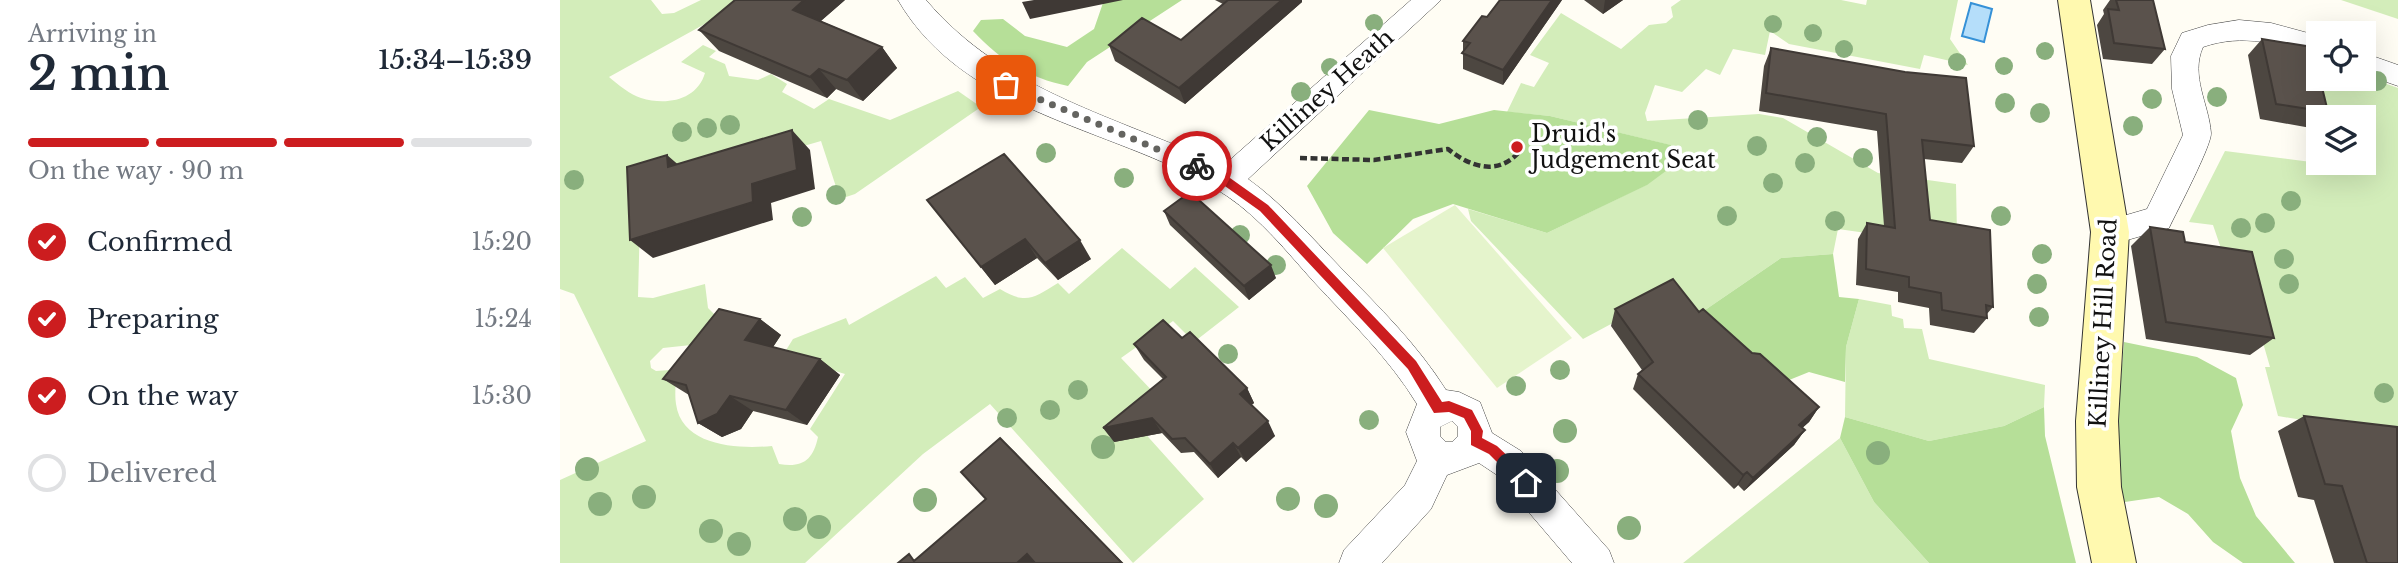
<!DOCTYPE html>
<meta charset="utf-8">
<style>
:root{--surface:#fff;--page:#f6f6f7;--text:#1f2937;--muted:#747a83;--line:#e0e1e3;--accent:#cc1d1f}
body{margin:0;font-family:"Libre Baskerville",serif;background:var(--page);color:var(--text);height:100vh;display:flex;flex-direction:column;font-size:26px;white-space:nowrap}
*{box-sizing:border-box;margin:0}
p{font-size:23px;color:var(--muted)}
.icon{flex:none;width:38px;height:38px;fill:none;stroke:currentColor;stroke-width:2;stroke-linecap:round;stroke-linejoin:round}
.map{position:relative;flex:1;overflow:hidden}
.panel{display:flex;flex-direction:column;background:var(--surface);width:560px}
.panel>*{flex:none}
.buttons{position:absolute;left:1746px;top:21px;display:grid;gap:14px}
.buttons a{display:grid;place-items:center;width:70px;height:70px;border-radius:0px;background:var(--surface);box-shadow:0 7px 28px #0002;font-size:35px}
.pin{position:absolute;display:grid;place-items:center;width:60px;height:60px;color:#fff;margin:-30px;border-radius:14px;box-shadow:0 4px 10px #0006}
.courier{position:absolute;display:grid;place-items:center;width:70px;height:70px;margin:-35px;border:5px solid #cc1d1f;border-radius:50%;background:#fff;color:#222;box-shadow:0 2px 9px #0007}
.headline em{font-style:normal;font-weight:600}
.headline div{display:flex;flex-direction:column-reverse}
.headline{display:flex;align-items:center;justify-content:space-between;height:119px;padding:0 28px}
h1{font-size:46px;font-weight:600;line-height:52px}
.bar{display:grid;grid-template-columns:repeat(4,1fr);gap:10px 7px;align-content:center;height:84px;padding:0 28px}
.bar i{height:9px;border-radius:5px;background:var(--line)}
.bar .selected{background:var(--accent)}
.bar p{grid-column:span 4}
ol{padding:0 28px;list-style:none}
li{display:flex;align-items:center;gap:21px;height:77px}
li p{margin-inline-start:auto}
li .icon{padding:7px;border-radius:50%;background:var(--accent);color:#fff;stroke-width:4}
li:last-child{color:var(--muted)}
li i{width:38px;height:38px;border:4px solid var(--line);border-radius:50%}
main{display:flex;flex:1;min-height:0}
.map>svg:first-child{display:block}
</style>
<main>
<section class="panel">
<div class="headline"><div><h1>2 min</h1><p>Arriving in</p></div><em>15:34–15:39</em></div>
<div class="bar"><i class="selected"></i><i class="selected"></i><i class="selected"></i><i></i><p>On the way · 90 m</p></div>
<ol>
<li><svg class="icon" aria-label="check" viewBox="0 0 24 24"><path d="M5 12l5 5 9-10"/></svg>Confirmed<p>15:20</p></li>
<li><svg class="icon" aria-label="check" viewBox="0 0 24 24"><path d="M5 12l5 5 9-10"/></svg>Preparing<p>15:24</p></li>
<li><svg class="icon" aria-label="check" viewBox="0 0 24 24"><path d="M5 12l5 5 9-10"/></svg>On the way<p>15:30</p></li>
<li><i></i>Delivered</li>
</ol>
</section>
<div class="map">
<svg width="1838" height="563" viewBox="0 0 1838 563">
<rect width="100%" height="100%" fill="#fffdf4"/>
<!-- green -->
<path fill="#d3edba" d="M0,0H91L102,14L114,13L141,0H188L49,77C57,84 71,95 81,98C107,106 137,100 145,73L121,62L143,45L156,51L149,57L165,64L169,76L198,80L211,74L227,84L222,92L254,109L269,99L330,120L398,91L421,107L295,194L280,199L261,141L153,172L81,179L78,297L93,298L145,284L148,308L165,325L150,343L103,348L90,361L91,368L96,371L110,370L116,365C117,378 114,392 116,404C122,447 179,449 212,446L219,464C243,468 253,460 258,437L250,429L285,374L223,355L233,339L286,318L289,325L376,276L386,288L405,277L423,298L440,289C467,305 473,298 498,283L509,294L562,248L610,289L635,267L679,307L634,342L613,321L561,358L597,396L572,419L644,499L573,563L430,404L363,454L245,563H0V480L86,441L14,294L0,289Z
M1121,0H1281L1306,5L1307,0H1398L1390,39L1408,65L1364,55L1360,69L1229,44L1210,31L1205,55L1173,49L1160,75L1146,69L1122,92L1095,85L1085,113L1087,121L1199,114L1223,118L1318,173L1396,184L1397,235L1342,238L1278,229L1273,254L1221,258L1129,321L1107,294L1023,339L911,221L908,209L987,233L1086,185L1110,145L990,116L947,112L961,83L974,87L989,63L970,55L1001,13L1061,49L1089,25L1106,23L1113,17L1111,7Z
M1781,0H1838V19Z
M1752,54L1759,57V79H1804V76L1838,88V436L1718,416L1705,367H1710L1684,277L1666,263L1653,225L1629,222L1665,151L1759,163H1804V117H1767Z
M1299,299L1331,305L1332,316L1343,319L1344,328L1362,329L1369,359L1485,385L1484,407L1444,426L1369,441L1285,417L1286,347Z
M1280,438L1314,502L1369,563H1123Z"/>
<!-- forest -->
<path fill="#b6df98" d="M544,0H622L527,62L508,86C468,78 440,60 413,31L421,20L443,19L465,36L507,47L534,29Z
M809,110L879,124L934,110L990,116L1111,145L1110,168L1087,185L987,233L893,204L853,219L807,264L773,233L747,186Z
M1273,254L1279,297L1299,299L1286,347L1285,382L1249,372L1217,385L1129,321L1221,258Z
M1564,342L1637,357L1676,378L1683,405L1671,431L1680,478L1696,516L1735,563H1683L1653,542L1628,514L1599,497L1558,503L1554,461Z
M1484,407L1485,436L1516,563H1369L1314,502L1280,438L1285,417L1369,441L1444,426Z"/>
<!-- pitch -->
<path fill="#e5f4cc" d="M895,205L1012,338L937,388L823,248Z"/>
<!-- water -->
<path fill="#b5defa" stroke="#3691d7" stroke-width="2" d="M1411,3L1432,9L1424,42L1402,36Z"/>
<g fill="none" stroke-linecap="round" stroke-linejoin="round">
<defs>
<path id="street" d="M338,0H366C445,93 557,116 663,166L851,0H881L688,179C723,204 751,237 781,268C819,307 857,344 886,390L899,392L920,402L932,433L961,451L1049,550L1054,563H1012L937,475L919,463L887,475L871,509L822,563H779L784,550L845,485L857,461L846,432L857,404C829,358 790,321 754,282C727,252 701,219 667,196C562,127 407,119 338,0ZM892,421L898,427V436L892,442H886L880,436V427Z
M1679,20L1711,23L1759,36V56C1720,44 1683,33 1643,47C1630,76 1649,104 1651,133C1652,145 1616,213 1609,228L1550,245L1539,241L1535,232L1539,223L1587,209L1623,135L1612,89L1611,56L1622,33L1648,25Z
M1804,53L1838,65V86L1804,74Z"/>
<path id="secondary" d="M1498,0H1530L1569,232L1558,421L1561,487L1576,563H1532L1517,487L1516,421L1531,232Z"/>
</defs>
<!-- street casing -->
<use href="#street" stroke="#444" stroke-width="1"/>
<!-- secondary casing -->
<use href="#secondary" stroke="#333" stroke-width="2"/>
<!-- path -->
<path stroke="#333" stroke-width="4.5" stroke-dasharray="7 3.5" stroke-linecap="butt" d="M740,158L814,160L888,149C909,166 937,177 959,152"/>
<!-- street -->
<use href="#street" fill="#fff" fill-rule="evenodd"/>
<!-- secondary -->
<use href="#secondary" fill="#fff9af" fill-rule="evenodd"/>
</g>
<!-- trees -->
<g fill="#89af7d">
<circle cx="814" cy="23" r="9"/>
<circle cx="1213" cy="24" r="9"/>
<circle cx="1253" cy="33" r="9"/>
<circle cx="1284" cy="49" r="9"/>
<circle cx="1485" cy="51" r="9"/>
<circle cx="1397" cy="62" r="9"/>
<circle cx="1444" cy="66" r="9"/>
<circle cx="770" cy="67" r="9"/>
<circle cx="1817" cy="81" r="10"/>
<circle cx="741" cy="92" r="10"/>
<circle cx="1657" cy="97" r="10"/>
<circle cx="1592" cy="99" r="10"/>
<circle cx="1445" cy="103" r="10"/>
<circle cx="1480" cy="113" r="10"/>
<circle cx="1138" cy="120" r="10"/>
<circle cx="170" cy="125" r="10"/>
<circle cx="1573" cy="126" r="10"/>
<circle cx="147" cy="128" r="10"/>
<circle cx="122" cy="132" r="10"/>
<circle cx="1257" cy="137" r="10"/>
<circle cx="1197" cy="146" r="10"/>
<circle cx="486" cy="153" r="10"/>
<circle cx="1303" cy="158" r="10"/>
<circle cx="1245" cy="163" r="10"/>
<circle cx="564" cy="178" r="10"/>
<circle cx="14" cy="180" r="10"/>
<circle cx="1213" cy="183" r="10"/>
<circle cx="276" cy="195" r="10"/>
<circle cx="1731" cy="201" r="10"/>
<circle cx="1167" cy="216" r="10"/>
<circle cx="1441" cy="216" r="10"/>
<circle cx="242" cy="217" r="10"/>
<circle cx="1275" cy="221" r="10"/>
<circle cx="1705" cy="223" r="10"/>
<circle cx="1681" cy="228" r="10"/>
<circle cx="680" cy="235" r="10"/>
<circle cx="1482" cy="254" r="10"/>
<circle cx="1724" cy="259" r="10"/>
<circle cx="716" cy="265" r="10"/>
<circle cx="1477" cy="284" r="10"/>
<circle cx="1729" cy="284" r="10"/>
<circle cx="1479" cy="317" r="10"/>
<circle cx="668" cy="354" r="10"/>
<circle cx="1000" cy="370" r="10"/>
<circle cx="956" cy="386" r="10"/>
<circle cx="518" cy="390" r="10"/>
<circle cx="1824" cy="393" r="10"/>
<circle cx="490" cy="410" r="10"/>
<circle cx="447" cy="418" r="10"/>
<circle cx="809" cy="420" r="10"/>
<circle cx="1005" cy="431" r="12"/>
<circle cx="543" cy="447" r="12"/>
<circle cx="1318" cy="453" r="12"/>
<circle cx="27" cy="469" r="12"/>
<circle cx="997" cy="471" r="12"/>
<circle cx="84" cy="497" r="12"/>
<circle cx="728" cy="499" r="12"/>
<circle cx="365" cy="500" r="12"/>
<circle cx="40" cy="504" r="12"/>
<circle cx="766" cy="506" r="12"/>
<circle cx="235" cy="519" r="12"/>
<circle cx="259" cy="527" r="12"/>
<circle cx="1069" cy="528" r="12"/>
<circle cx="151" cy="531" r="12"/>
<circle cx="179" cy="544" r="12"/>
</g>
<!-- wall -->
<path fill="#4d4741" d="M285,0L261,21L322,47L337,68L303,101L276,89L267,98L159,51L139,30Z
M655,0H742V2L625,104L555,61L549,45L621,40L663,4Z
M1002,0L943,85L903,69V41L927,17Z
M1024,0H1063L1043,14Z
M1550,0H1593L1605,49L1592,64L1543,59L1537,25L1544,14L1543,10Z
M1702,39L1768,112L1762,117H1759V121L1751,128L1700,119L1688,55Z
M1211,48L1414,146L1402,163L1364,159L1370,220L1433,307L1426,315L1427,318L1414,333L1370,325L1369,308L1338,302V292L1296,285L1298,239L1307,223L1324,226L1317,131L1199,111L1204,66Z
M367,200L531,259L498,280L477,258L435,285Z
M604,211L716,278L689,300L610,225Z
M1590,227L1625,242L1714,338L1690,355L1586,339L1571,246Z
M1055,309L1139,312L1192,353L1259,407L1249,422L1242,428L1245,430L1234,445L1184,491L1178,485L1174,489L1073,389L1078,374L1082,370L1051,326Z
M200,319L221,335L213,347L260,359L280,375L247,425L193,411L181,429L162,437L138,423L129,395L103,379Z
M622,338L687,388L694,403L691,405L715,436L686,462L681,457L658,478L634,452L621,453L602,433L554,442L603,379L584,360L574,344Z
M1744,416L1838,563H1774L1754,500L1738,497L1718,431Z"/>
<!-- shaded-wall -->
<path fill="#3f3935" d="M244,0H285L249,31L233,10Z
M474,0H563L470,19L462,2Z
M722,0H742V2L625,104L619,88Z
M992,0H1002L943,85V70Z
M1045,0H1063L1043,14Z
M322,47L337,68L303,101L287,80Z
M259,69L276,89L267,98L250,77Z
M232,130L250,150L255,189L211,203L213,220L93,258L70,240Z
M107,155L129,174L108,167Z
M465,239L477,258L435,285L421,267Z
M520,240L531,259L498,280L485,263Z
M711,265L716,278L689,300L684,286Z
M200,319L221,335L207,356L185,340Z
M260,359L280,375L247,425L226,410Z
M687,388L694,403L687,409L680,394Z
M170,396L193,411L181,429L162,437L138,423Z
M1259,407L1249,422L1229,440L1239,425Z
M592,418L602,433L554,442L543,428Z
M708,421L715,436L686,462L678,448Z
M1245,430L1234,445L1184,491L1193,478Z
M440,438L454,451L563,563H562Z
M673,443L681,457L658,478L650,464Z
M1187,472L1178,485L1174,489L1183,475Z
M467,554L479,563H457Z"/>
<!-- building -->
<path fill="#5a524c" stroke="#3f3935" stroke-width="2" d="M175,0H244L233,10L322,47L287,80L259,69L250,77L139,30Z
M668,0H722L619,88L549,45L582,18L621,40Z
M940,0H992L943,70L902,53L910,43L903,41L922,16L927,17Z
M1556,0H1593L1605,49L1554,43L1548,9L1559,10Z
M1702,39L1752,47L1759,79H1760L1768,112L1716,104Z
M1211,48L1345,72L1406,78L1414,146L1362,140L1370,220L1430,230L1433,307L1426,305L1427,318L1382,310L1381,293L1349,287V277L1306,269L1307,223L1335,228L1326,114L1206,93Z
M232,130L237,170L192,184L193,202L70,240L67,167L107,155L108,167Z
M444,154L520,240L485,263L465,239L421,267L367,200Z
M630,192L711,265L684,286L604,211Z
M1590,227L1623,232L1625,242L1692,252L1714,338L1606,322Z
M1113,279L1139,312L1143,309L1192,353L1200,354L1259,407L1239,425L1245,430L1193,478L1187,472L1183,475L1078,374L1093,362L1055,309Z
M159,309L200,319L185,340L260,359L226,410L170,396L157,414L138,423L126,385L103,379Z
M603,320L622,338L630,332L687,388L680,394L708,421L678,448L673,443L650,464L625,438L612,439L592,418L543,428L606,377L574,344Z
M1744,416L1837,427L1838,563H1807L1782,486L1765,484Z
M440,438L562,563H475L467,554L457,563H338L349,554L354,561L426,499L401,472Z"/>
<!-- route -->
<path fill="#cc1d1f" d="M637,162L670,178L708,205L856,361L882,402L889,401L912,410L923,431L922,438L937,446L971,478V487H962L929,454L911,445V431L904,418L889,412L874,413L848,369L700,211L662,184L633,169L631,166Z"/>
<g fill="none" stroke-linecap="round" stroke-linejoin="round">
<!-- done -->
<path stroke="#646460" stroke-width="7" stroke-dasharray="0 12.6" d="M446,85L637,166"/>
</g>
<!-- markers -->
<circle fill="#cc1d1f" stroke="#fff" stroke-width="2.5" cx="957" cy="147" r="7"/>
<g text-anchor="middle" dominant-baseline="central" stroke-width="7" stroke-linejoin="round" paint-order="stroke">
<!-- street labels -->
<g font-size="23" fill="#111" stroke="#fff">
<text transform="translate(767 90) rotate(-42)">Killiney Heath</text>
<text transform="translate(1543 323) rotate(-87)">Killiney Hill Road</text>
</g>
<!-- poi labels -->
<g font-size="23" fill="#111" stroke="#fff" text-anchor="start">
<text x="971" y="134">Druid's<tspan x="971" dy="26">Judgement Seat</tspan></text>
</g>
</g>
</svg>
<div class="buttons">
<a><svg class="icon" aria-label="locate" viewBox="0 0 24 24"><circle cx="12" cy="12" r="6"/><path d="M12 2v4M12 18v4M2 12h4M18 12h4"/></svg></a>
<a><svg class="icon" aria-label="layers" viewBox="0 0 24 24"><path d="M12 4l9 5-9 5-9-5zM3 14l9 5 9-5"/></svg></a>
</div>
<div class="pin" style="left:446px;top:85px;background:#ea580c"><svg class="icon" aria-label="bag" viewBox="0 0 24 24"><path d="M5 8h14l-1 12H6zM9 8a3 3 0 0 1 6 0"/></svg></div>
<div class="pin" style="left:966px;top:483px;background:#1f2937"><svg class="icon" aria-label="home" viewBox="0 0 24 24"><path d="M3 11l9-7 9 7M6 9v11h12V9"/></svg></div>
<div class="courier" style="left:637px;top:166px"><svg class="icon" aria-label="bike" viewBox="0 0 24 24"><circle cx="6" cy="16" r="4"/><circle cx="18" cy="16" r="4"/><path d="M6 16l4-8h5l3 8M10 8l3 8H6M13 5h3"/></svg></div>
</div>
</main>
